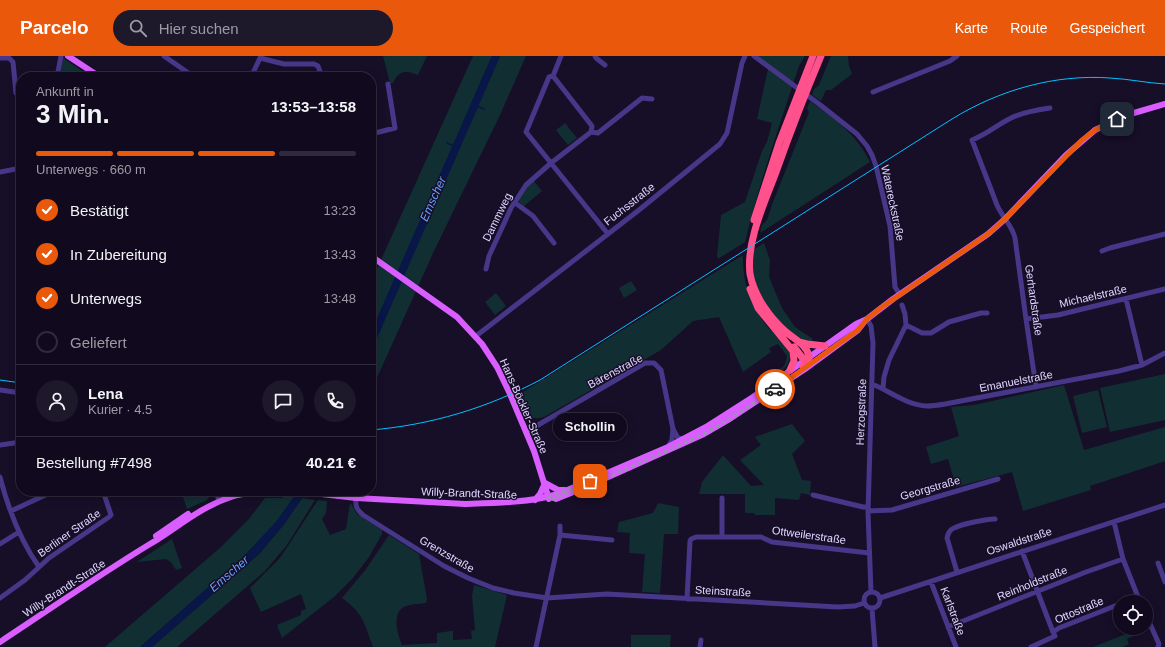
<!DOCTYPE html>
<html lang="de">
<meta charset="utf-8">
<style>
:root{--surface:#110a1e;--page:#1e182b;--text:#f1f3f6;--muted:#9c9aa4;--line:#302b3c;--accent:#ea580c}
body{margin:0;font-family:Helvetica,sans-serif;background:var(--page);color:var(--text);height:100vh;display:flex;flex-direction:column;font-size:15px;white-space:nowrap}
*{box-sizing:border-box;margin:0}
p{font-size:13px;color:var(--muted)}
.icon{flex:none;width:22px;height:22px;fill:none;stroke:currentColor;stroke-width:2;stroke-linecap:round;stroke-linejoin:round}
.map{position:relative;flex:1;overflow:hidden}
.details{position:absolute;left:16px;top:16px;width:360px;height:424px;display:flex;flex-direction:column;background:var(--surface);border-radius:16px;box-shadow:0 2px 10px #0003,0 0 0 1px var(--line)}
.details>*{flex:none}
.controls{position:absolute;left:1113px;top:539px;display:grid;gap:8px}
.controls a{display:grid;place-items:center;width:40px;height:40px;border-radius:50%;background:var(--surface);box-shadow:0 2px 10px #0003,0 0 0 1px var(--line);font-size:20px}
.pin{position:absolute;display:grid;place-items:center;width:34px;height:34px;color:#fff;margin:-17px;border-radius:8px;box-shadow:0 2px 6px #0006}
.courier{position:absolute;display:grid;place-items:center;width:40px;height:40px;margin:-20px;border:3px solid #ea580c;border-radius:50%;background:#fff;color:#222;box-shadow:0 1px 5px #0007}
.bubble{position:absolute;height:28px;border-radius:14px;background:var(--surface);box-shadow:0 2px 10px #0003,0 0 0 1px var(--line);font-size:13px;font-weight:800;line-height:28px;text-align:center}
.head em{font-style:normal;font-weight:800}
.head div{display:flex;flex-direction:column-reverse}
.head{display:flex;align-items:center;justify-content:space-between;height:68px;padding:0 20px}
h1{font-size:26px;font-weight:800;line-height:30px}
.bar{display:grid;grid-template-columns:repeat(4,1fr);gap:6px 4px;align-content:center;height:48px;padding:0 20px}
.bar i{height:5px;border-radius:3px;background:var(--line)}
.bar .current{background:var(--accent)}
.bar p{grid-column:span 4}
.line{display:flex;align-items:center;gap:10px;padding:0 20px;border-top:1px solid var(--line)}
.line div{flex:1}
.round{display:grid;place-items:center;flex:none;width:42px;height:42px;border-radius:21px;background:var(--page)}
ol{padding:0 20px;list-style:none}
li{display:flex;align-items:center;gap:12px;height:44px}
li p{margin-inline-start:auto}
li .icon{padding:4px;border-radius:50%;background:var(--accent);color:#fff;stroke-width:4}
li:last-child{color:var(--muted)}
li i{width:22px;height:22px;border:2px solid var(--line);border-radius:50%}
header{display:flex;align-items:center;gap:24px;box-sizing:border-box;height:56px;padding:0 20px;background:var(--accent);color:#fff}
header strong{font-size:19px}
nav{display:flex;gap:22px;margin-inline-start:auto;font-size:14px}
.search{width:280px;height:36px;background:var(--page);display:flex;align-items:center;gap:10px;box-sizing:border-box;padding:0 14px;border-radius:22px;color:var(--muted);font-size:15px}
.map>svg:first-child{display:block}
</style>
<header>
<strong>Parcelo</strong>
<div class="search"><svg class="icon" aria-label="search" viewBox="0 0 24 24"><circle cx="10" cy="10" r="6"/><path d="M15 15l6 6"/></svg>Hier suchen</div>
<nav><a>Karte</a><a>Route</a><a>Gespeichert</a></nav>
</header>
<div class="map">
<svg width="1165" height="591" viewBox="0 0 1165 591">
<rect width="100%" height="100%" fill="#170e28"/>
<!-- green -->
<path fill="#112f33" d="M383,0H427L418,19C405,14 399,14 393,27H390Z
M473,0H526L500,59L434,195L371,335V226Z
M754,0H805L799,10C780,68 759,127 745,186L718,203L717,200L721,159L745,146L762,95L767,86L772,67L757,63L768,13Z
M831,0H848L849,10L852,18L831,34H826L821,45L812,39L814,33L819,29Z
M63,2L91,21H60Z
M810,45C834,62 857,79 870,106L760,177L762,169L767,164L773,146L809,56L807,52Z
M565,67L577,82L568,89L556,74Z
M533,124L542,135L524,150L519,146V141Z
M764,187L770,204L769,221L782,252L795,271L813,283L811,287L802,285L785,272L769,253L756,231L753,219L752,199L755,193Z
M743,199C742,229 752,252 770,274H771L789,294L791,300C789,303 789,306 787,309C782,317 765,326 757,331V329L783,311L785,308L787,300L778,288L769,292L771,296L743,316L719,261L693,265L661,294L544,361C525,366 523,356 515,341Z
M631,225L637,234L624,242L619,232Z
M496,237L506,250L495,259L485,246Z
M1165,318V364L1110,376L1100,332Z
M1064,329L1084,394L1165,371V405L1090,430L1091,434L1023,455L1012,416L956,431L948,403L931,408L926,391L959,380L951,351L974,349Z
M1098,334L1107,371L1082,377L1073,340Z
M792,368L805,385L792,398L802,424L811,425L810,439L801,437L799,444L775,442V459H755L754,457H745V438H699L702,426L723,399L751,430L764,429L740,404L761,389L755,381Z
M181,435H211L212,437L207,444L187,453Z
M284,440L294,441C280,464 261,483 243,501L140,591H105L221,491L249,463L265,442H282Z
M302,442L315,444L287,489L265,515L177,591H152L260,497L285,467Z
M318,444L327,445L326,457L322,463L330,479L346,473L350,447L352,449L357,458L382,474V478L369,501L353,522L334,541L282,582L277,569L301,559V555L306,553L301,538L261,556L250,532L280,502Z
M658,447L679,451L678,478H664L660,537L642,536L645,498L629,497L630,477L617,476L619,466L653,457Z
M389,479L419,498L427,543L426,547C419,548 407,548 402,552C392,561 398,579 402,589L437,587V577L451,575H453V584L472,583L471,575L475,574L472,540L474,529L507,539L495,591H373C364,567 364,558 342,542L366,513Z
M172,483L182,512L176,514L171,506L166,503L137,506Z
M1124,572H1135L1137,578L1127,583L1129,588L1123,591H1093L1126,578Z
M631,579H671L670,591H631Z"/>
<!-- water -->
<path fill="#081648" d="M294,441L302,442L285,467L260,497L152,591H140L243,501L275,467Z"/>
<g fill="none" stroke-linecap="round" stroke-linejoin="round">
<!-- stream -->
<path stroke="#081648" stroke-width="1.5" d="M474,49L484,53
M447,87L456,91"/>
<!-- river -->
<path stroke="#081648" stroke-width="8" d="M371,286L496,0"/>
<!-- minor -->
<path stroke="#463789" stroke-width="5" d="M164,0L194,21
M561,0L553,20L549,21L526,76L608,178
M595,0L596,2L605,9
M754,0L819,48L857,78L867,90L872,99L876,110L890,170L895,231L900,239
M0,2H9L13,6L16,37
M260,2L284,8H314L318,10L322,21
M57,21L61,0
M251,21L261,0
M873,36L950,5L957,0
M591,76L598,77L642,42L652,43
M371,78L395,72L388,28
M0,116L21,112
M514,146L533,160L554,187
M1102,195L1110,192L1165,178
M486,213L489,200L511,152L526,129L551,107L591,76L592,70L553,20
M1126,243L1142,309
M867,263L871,270L873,287L868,456L871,536
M1026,263L1058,259L1165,233
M906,269L922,277H931L949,266L981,257H987
M476,280L639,154L720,88L727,77L742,7L745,0
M872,328C890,335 906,349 927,350C933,350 939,349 945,348L1119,315L1142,309L1165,297
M1036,331L1026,263L1015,182C1012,169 1002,161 997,149L972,84C987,78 997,69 1011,62C1023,56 1036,54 1050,52
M883,332L884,321L889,304L906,269L905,258L902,249
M0,334L21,337
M526,376L645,307H654L661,314L673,373L678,382L684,383
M0,389L21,386
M668,391L672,384L673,372
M0,421C8,452 20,484 39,511
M216,435L219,445
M222,435L226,443
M813,439L863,451H868
M356,442C355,450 357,454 363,459L444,510L468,522L493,532L514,537L547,542L607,538L838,551L855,550L864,547
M722,442V481
M11,455L54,435
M868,455L892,454L998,423
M1114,466L1123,503L1140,546
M560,479L612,484
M0,488L19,476
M1022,495L1053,576
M1158,507L1165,526
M957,516L947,482C948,478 949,474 954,472C962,468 986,463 995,463
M931,526L956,591
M864 544a8 8 0 1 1 16 0a8 8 0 1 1-16 0Z
M0,542L25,524L49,502L109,461L111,459L103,435
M880,542L1165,449
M687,543L690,485L691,483L696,481H761L772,486L869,497
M1125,546L1138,541
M872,553L875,591
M1146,559L1159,588L1158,591
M948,571L1086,516L1123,503
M536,591L560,479V470
M700,591L701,584
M1031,591L1055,580L1053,576L1059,572L1120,548"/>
<!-- major -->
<path stroke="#d95dff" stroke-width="6" d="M68,0L100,21
M371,200L457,261L482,288L497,311L510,338L534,395L549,443
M545,427L558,434H565
M296,435L356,442L465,448
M556,443L586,431L704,378L728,364L805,313L858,274L865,265
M535,444L540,438L545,427
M462,448C495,447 527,447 558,438L668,391L706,371L753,341L856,268L867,263L893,243L988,178L1005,163L1066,99L1095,74L1127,59L1165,48
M156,480L188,458
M0,586C50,553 99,519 150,488C177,472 200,451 231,441C245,436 261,436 276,435"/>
<!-- highway -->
<path stroke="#ff518b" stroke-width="7" d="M754,164L779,87L813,0
M750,233L758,252L793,295L794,305L790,314
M799,286L807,288L825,290
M794,291L804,304
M803,310C806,307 810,305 809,300C807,289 794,283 786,276C770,262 754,240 750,218C746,185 765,146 776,116C790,77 805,38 821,0"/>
<!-- tram -->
<path stroke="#02c2ff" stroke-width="1" d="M0,324L21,327
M371,374C431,369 487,352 540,324L952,63C999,34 1055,18 1110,22C1129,23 1147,27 1165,28"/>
</g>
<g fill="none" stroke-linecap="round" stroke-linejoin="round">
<!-- done -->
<path stroke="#9a90b4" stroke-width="4" stroke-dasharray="0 7.2" d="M590,425L549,441L550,444L586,431L704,378L728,364L775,333"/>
<!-- route -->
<path stroke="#ea580c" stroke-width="5" d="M775,333L858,274L867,263L882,251L988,178L1005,163L1081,85L1095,74L1117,63"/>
</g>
<g text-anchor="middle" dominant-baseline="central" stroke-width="3" stroke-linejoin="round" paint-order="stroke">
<!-- street labels -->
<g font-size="11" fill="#e0d6ff" stroke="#170e28">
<text transform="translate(893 147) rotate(78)">Watereckstraße</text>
<text transform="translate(629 148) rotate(-38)">Fuchsstraße</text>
<text transform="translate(497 161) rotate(-64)">Dammweg</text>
<text transform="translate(1093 240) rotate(-13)">Michaelstraße</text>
<text transform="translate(1034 244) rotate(82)">Gerhardstraße</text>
<text transform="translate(615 315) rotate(-28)">Bärenstraße</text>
<text transform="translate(1016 325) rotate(-11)">Emanuelstraße</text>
<text transform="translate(524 350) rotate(66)">Hans-Böckler-Straße</text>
<text transform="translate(861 356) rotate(-88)">Herzogstraße</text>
<text transform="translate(930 432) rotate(-16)">Georgstraße</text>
<text transform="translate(469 437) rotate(2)">Willy-Brandt-Straße</text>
<text transform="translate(69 477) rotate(-35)">Berliner Straße</text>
<text transform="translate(809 479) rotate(8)">Ottweilerstraße</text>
<text transform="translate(1019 485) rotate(-18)">Oswaldstraße</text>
<text transform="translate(447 498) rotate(30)">Grenzstraße</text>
<text transform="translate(1032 527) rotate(-22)">Reinholdstraße</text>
<text transform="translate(64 532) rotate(-33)">Willy-Brandt-Straße</text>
<text transform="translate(723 535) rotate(3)">Steinstraße</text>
<text transform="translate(1079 554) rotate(-23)">Ottostraße</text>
<text transform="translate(953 555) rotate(69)">Karlstraße</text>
</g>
<!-- water labels -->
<g font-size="12" font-style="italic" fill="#64a1ff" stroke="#170e28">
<text transform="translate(433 143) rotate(-66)">Emscher</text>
<text transform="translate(229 518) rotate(-41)">Emscher</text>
</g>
</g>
</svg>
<div class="controls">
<a><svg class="icon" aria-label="locate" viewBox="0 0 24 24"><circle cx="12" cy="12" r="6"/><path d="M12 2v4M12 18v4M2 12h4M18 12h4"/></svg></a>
</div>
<div class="pin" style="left:590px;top:425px;background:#ea580c"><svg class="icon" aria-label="bag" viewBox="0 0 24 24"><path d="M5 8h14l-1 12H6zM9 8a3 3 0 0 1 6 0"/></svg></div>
<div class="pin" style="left:1117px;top:63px;background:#1f2937"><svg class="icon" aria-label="home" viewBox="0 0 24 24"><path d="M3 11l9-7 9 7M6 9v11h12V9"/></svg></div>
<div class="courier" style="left:775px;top:333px"><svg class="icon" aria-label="car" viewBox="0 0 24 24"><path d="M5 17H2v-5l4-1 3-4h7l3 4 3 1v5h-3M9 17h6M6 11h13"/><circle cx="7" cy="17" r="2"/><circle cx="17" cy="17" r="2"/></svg></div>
<div class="bubble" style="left:553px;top:357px;width:74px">Schollin</div>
<section class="details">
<div class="head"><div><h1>3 Min.</h1><p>Ankunft in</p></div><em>13:53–13:58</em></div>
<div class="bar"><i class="current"></i><i class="current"></i><i class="current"></i><i></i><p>Unterwegs · 660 m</p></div>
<ol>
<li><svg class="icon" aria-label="check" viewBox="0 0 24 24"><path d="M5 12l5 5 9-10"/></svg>Bestätigt<p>13:23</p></li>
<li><svg class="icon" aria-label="check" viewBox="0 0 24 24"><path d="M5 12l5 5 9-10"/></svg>In Zubereitung<p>13:43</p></li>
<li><svg class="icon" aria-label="check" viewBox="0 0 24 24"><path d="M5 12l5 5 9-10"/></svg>Unterwegs<p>13:48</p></li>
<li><i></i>Geliefert</li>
</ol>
<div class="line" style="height:72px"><a class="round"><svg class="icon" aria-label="person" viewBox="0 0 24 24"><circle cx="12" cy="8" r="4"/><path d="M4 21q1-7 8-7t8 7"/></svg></a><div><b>Lena</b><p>Kurier · 4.5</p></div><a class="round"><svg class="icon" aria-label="chat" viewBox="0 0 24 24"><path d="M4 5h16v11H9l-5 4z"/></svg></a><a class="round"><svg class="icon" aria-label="phone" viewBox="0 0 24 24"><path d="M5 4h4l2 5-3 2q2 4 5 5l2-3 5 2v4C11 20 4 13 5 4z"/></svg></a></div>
<div class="line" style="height:52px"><div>Bestellung #7498</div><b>40.21 €</b></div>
</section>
</div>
